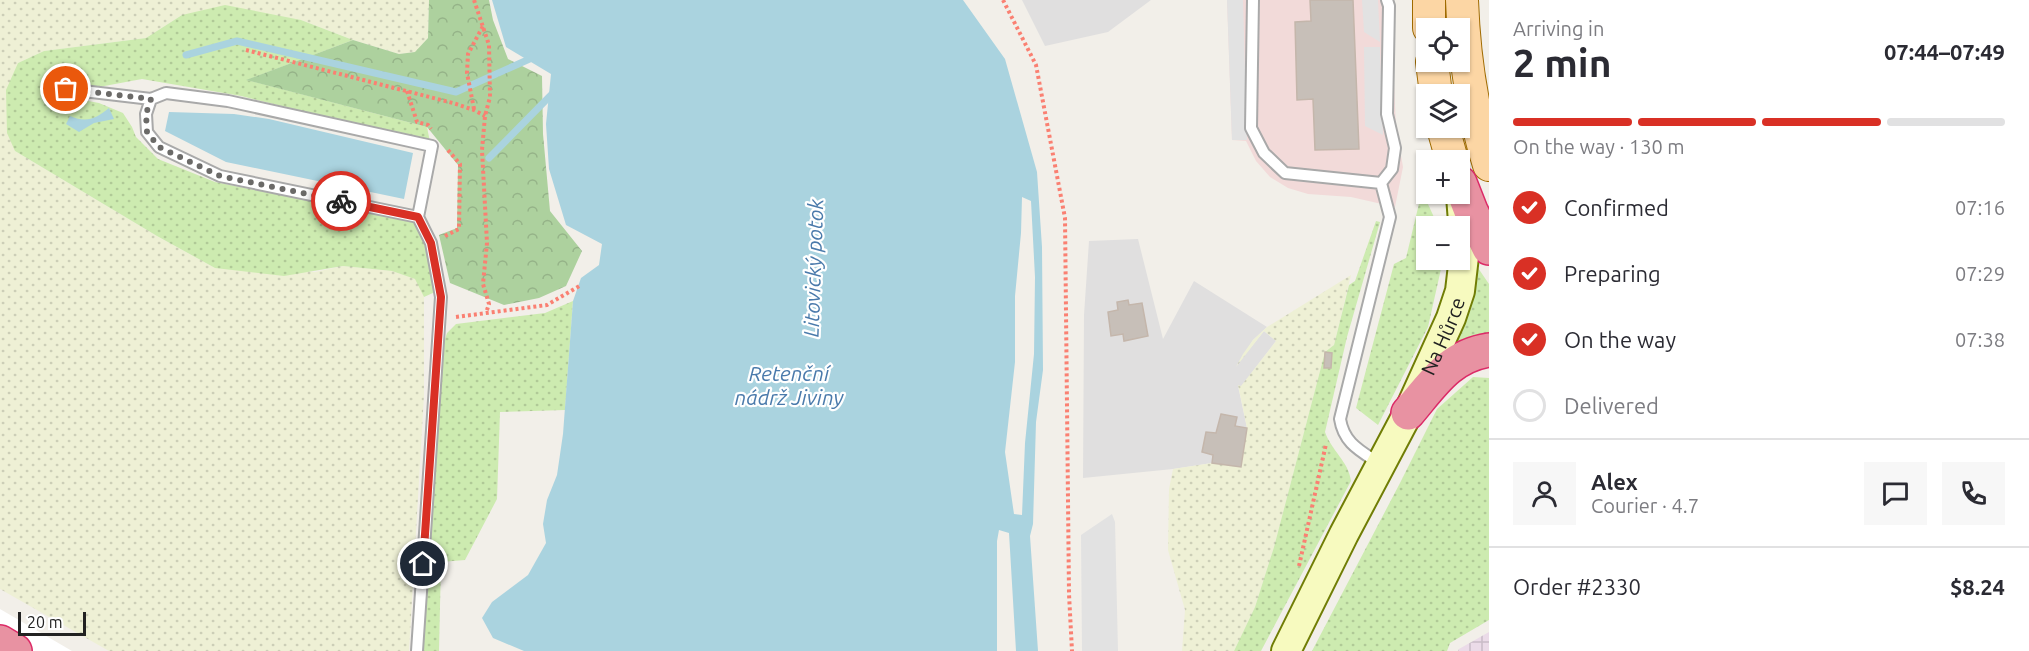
<!DOCTYPE html>
<meta charset="utf-8">
<style>
:root{--surface:#fff;--page:#f7f7f7;--text:#2b2b33;--muted:#7c7c81;--line:#e1e1e2;--accent:#d93025}
body{margin:0;font-family:Ubuntu,sans-serif;background:var(--page);color:var(--text);height:100vh;display:flex;flex-direction:column;font-size:22px;white-space:nowrap}
*{box-sizing:border-box;margin:0}
p{font-size:20px;color:var(--muted)}
.icon{flex:none;width:33px;height:33px;fill:none;stroke:currentColor;stroke-width:2;stroke-linecap:round;stroke-linejoin:round}
.map{position:relative;flex:1;overflow:hidden}
.drawer{display:flex;flex-direction:column;background:var(--surface);width:540px}
.drawer>*{flex:none}
.fabs{position:absolute;left:1416px;top:18px;display:grid;gap:12px}
.fabs a{display:grid;place-items:center;width:54px;height:54px;border-radius:0px;background:var(--surface);box-shadow:0 2px 4px #0004;font-size:30px}
.scale{position:absolute;left:18px;bottom:15px;width:68px;box-sizing:border-box;padding-left:6px;border:3px solid #222;border-top:0;font-size:16px;line-height:21px;white-space:nowrap;color:#222;-webkit-text-stroke:4px #fff;paint-order:stroke}
.pin{position:absolute;display:grid;place-items:center;width:51px;height:51px;color:#fff;margin:-26px;border:3px solid #fff;border-radius:50%;box-shadow:0 2px 6px #0007}
.courier{position:absolute;display:grid;place-items:center;width:60px;height:60px;margin:-30px;border:4px solid #d93025;border-radius:50%;background:#fff;color:#222;box-shadow:0 2px 8px #0007}
.headline em{font-style:normal;font-weight:700}
.headline div{display:flex;flex-direction:column-reverse}
.headline{display:flex;align-items:center;justify-content:space-between;height:102px;padding:0 24px}
h1{font-size:39px;font-weight:700;line-height:45px}
.bar{display:grid;grid-template-columns:repeat(4,1fr);gap:9px 6px;align-content:center;height:72px;padding:0 24px}
.bar i{height:8px;border-radius:4px;background:var(--line)}
.bar .selected{background:var(--accent)}
.bar p{grid-column:span 4}
.line{display:flex;align-items:center;gap:15px;padding:0 24px;border-top:2px solid var(--line)}
.line div{flex:1}
.round{display:grid;place-items:center;flex:none;width:63px;height:63px;border-radius:0px;background:var(--page)}
ol{padding:0 24px;list-style:none}
li{display:flex;align-items:center;gap:18px;height:66px}
li p{margin-inline-start:auto}
li .icon{padding:6px;border-radius:50%;background:var(--accent);color:#fff;stroke-width:4}
li:last-child{color:var(--muted)}
li i{width:33px;height:33px;border:3px solid var(--line);border-radius:50%}
main{display:flex;flex:1;min-height:0}
.map>svg:first-child{display:block}
</style>
<main>
<div class="map">
<svg width="1489" height="651" viewBox="0 0 1489 651">
<defs>
<pattern id="industrial-grid" width="8" height="8" patternUnits="userSpaceOnUse" patternTransform="scale(1.5)"><rect width="8" height="8" fill="#ebdbe8"/><path d="M0 4h8M4 0v8" fill="none" stroke="#c9bcc7"/></pattern>
<pattern id="farmland-dots" width="8" height="8" patternUnits="userSpaceOnUse" patternTransform="scale(1.5)"><rect width="8" height="8" fill="#eef0d5"/><path d="M2 2h.1M6 6h.1" fill="none" stroke="#ccceb7" stroke-width="1.8" stroke-linecap="round"/></pattern>
<pattern id="grass-dots" width="8" height="8" patternUnits="userSpaceOnUse" patternTransform="scale(1.5)"><rect width="8" height="8" fill="#cdebb0"/><path d="M2 2h.1M6 6h.1" fill="none" stroke="#b0c997" stroke-width="1.8" stroke-linecap="round"/></pattern>
<pattern id="forest-crowns" width="20" height="18" patternUnits="userSpaceOnUse" patternTransform="scale(1.5)"><rect width="20" height="18" fill="#add19e"/><path d="M2 6a3 3 0 1 1 6 0M12 15a3 3 0 1 1 6 0" fill="none" stroke="#95b388"/></pattern>
</defs>
<rect width="100%" height="100%" fill="#f2efe9"/>
<!-- residential -->
<path fill="#e0dfdf" d="M1022,0H1151L1108,32L1045,46Z
M1138,239L1163,339L1194,281L1267,327L1253,340L1239,362L1264,331L1276,341L1241,387L1238,386L1247,428L1241,467L1212,463L1173,469L1083,478L1084,315L1089,241Z"/>
<!-- commercial -->
<path fill="#f2dad9" d="M1227,0H1390L1396,126L1403,167L1395,207L1351,197L1308,194L1288,188L1270,177L1256,161L1246,141L1232,140Z"/>
<!-- industrial -->
<path fill="url(#industrial-grid)" d="M1489,632V651H1458L1459,649Z"/>
<!-- farmland -->
<path fill="url(#farmland-dots)" d="M0,0H429L428,38L416,52L399,54L353,40L301,20L182,15L146,38L44,51L18,63L15,151L157,236L215,268L315,272L343,266L392,271L416,279L424,297V395L409,651H109L0,589Z
M1351,275L1334,345L1325,352L1274,547L1255,607L1234,651H1182L1185,610L1168,550L1169,489L1173,469L1212,463L1241,467L1247,428L1238,385L1241,386L1276,341L1264,331L1236,367L1243,354L1253,340L1267,327Z"/>
<!-- grass -->
<path fill="url(#grass-dots)" d="M225,5L301,20L353,40L247,80L427,127L430,142L241,96L142,79L99,87L58,80L52,108L61,111L67,97L99,103L123,113L132,127L136,137L158,159L215,182L415,222C427,245 431,267 435,292L424,297L415,279L392,271L343,266L284,276L215,268L157,236L15,151L7,133L6,90L18,63L44,51L146,38L182,15Z
M1422,191L1438,226H1426V260H1443L1428,327L1378,425L1356,408L1394,264L1406,258Z
M1376,221L1380,222L1347,337L1325,432C1331,450 1349,462 1351,481L1261,651H1234L1255,607L1274,547L1325,352L1334,345L1349,285L1355,281Z
M1476,265L1489,284V336L1450,346Z
M573,301L565,410L500,412L497,499L465,560L441,562L439,651H423L444,342L447,333L456,324L545,313Z
M1473,377L1489,378V620L1450,643L1447,651H1312L1400,483L1437,409Z"/>
<!-- forest -->
<path fill="url(#forest-crowns)" d="M429,0H489L493,20L508,59L542,76L543,134L550,211L582,251L566,286L539,298L504,305L450,283L439,235L457,228L458,165L427,127L246,80L353,40L399,54L415,52L428,38Z"/>
<!-- parking -->
<path fill="#e2e2e2" d="M1227,0H1243L1247,140H1232Z
M1362,0H1378L1380,42L1364,32Z
M1364,47H1380L1383,135L1365,126Z
M1112,514L1115,522L1118,651H1082L1081,535Z"/>
<!-- water -->
<path fill="#aad3df" fill-rule="evenodd" d="M492,0H963L1005,59L1037,172L1042,247L1043,370L1036,422L1033,524L1030,536L1038,651H1016L1009,533L999,530L997,541V651H524L493,638L482,618L492,602L528,575L546,543L543,524L547,500L557,475L563,434L573,301L581,278L599,265L602,244L566,225L549,169L546,124L551,74L506,47ZM1022,197L1031,201L1035,277L1034,354L1025,443L1022,515L1014,514L1005,452L1015,362V296L1021,233Z
M109,108L114,119L94,123L79,132L66,124L70,116C86,123 96,119 109,108Z
M169,112L234,114L269,119L413,153L404,199L226,162L165,131Z"/>
<!-- pier -->
<path fill="#fff" d="M0,609L72,651H0Z"/>
<g fill="none" stroke-linecap="round" stroke-linejoin="round">
<!-- stream -->
<path stroke="#aad3df" stroke-width="7" d="M186,55L237,41L456,92L534,57
M489,158L553,93"/>
</g>
<!-- building -->
<path fill="#c7bfb8" stroke="#c4b6ab" stroke-width="1.5" d="M1310,0H1353L1359,149L1315,150L1313,99L1297,100L1295,22L1311,21Z
M1128,300L1129,305L1142,303L1148,336L1124,341L1123,334L1111,336L1108,312L1118,310L1117,302Z
M1325,352L1332,353L1331,368H1324Z
M1221,414L1237,417L1235,426L1247,428L1241,467L1212,463L1213,455L1202,452L1206,432L1216,433Z"/>
<g fill="none" stroke-linecap="round" stroke-linejoin="round">
<defs>
<path id="lane" d="M1253,0L1251,128L1264,153L1285,173L1381,183
M151,99L146,114L147,132L159,147L220,176L418,217
M57,103L61,94L66,89L151,99L166,93L228,101L432,146L418,217L431,243L441,297L417,651
M1381,183L1392,169L1395,148L1387,114L1389,6L1387,0
M1380,464C1361,451 1344,444 1340,419L1390,217L1381,183"/>
<g id="secondary">
<path id="s1" d="M1286,651L1344,534L1408,413L1451,318L1460,291L1465,248L1461,196"/>
</g>
<path id="primary" d="M1429,0V28
M1462,0C1464,57 1472,111 1489,165
M1432,62L1436,94
M1443,128L1452,160"/>
<path id="highway" d="M1460,183L1471,211L1489,248
M1408,413C1432,385 1449,356 1489,350
M0,642L15,651"/>
</defs>
<!-- lane casing -->
<use href="#lane" stroke="#a9a9a9" stroke-width="14"/>
<!-- secondary casing -->
<use href="#secondary" stroke="#707d05" stroke-width="32"/>
<!-- primary casing -->
<use href="#primary" stroke="#a06b00" stroke-width="34"/>
<!-- highway casing -->
<use href="#highway" stroke="#dc2a67" stroke-width="36"/>
<!-- path -->
<path stroke="#fa8072" stroke-width="4" stroke-dasharray="3 3" stroke-linecap="butt" d="M474,0L489,45L490,97L485,116L482,150L487,243L483,284L489,304L486,313
M1003,0L1036,65L1065,218L1069,594L1072,651
M246,50L453,103L474,110L485,116
M407,91L417,122L428,125L431,129
M474,109L467,73L468,54L483,26
M445,236L459,229L460,164L447,149
M456,317L547,305L581,285
M1299,566L1326,444"/>
<!-- lane -->
<use href="#lane" stroke="#fff" stroke-width="10"/>
<!-- secondary -->
<use href="#secondary" stroke="#f7fabf" stroke-width="28"/>
<!-- primary -->
<use href="#primary" stroke="#fcd6a4" stroke-width="32"/>
<!-- highway -->
<use href="#highway" stroke="#e892a2" stroke-width="33"/>
</g>
<g fill="none" stroke-linecap="round" stroke-linejoin="round">
<!-- done -->
<path stroke="#6b6a68" stroke-width="6" stroke-dasharray="0 10.8" d="M66,89L151,99L146,114L147,132L159,147L220,176L341,201"/>
<!-- route -->
<path stroke="#d93025" stroke-width="8" d="M341,201L418,217L431,243L441,297L423,564"/>
</g>
<g text-anchor="middle" dominant-baseline="central" stroke-width="4.5" stroke-linejoin="round" paint-order="stroke">
<!-- street labels -->
<g font-size="20" fill="#222" stroke="#fff">
<text stroke="none"><textPath href="#s1" startOffset="352">Na Hůrce</textPath></text>
</g>
<!-- water labels -->
<g font-size="21" font-style="italic" fill="#4a7aab" stroke="#fff">
<text transform="translate(813 268) rotate(-88)">Litovický potok</text>
<text x="789" y="373">Retenční<tspan x="789" dy="24">nádrž Jiviny</tspan></text>
</g>
</g>
</svg>
<div class="fabs">
<a><svg class="icon" aria-label="locate" viewBox="0 0 24 24"><circle cx="12" cy="12" r="6"/><path d="M12 2v4M12 18v4M2 12h4M18 12h4"/></svg></a>
<a><svg class="icon" aria-label="layers" viewBox="0 0 24 24"><path d="M12 4l9 5-9 5-9-5zM3 14l9 5 9-5"/></svg></a>
<a>+</a>
<a>−</a>
</div>
<div class="scale">20 m</div>
<div class="pin" style="left:66px;top:89px;background:#ea580c"><svg class="icon" aria-label="bag" viewBox="0 0 24 24"><path d="M5 8h14l-1 12H6zM9 8a3 3 0 0 1 6 0"/></svg></div>
<div class="pin" style="left:423px;top:564px;background:#1f2937"><svg class="icon" aria-label="home" viewBox="0 0 24 24"><path d="M3 11l9-7 9 7M6 9v11h12V9"/></svg></div>
<div class="courier" style="left:341px;top:201px"><svg class="icon" aria-label="bike" viewBox="0 0 24 24"><circle cx="6" cy="16" r="4"/><circle cx="18" cy="16" r="4"/><path d="M6 16l4-8h5l3 8M10 8l3 8H6M13 5h3"/></svg></div>
</div>
<section class="drawer">
<div class="headline"><div><h1>2 min</h1><p>Arriving in</p></div><em>07:44–07:49</em></div>
<div class="bar"><i class="selected"></i><i class="selected"></i><i class="selected"></i><i></i><p>On the way · 130 m</p></div>
<ol>
<li><svg class="icon" aria-label="check" viewBox="0 0 24 24"><path d="M5 12l5 5 9-10"/></svg>Confirmed<p>07:16</p></li>
<li><svg class="icon" aria-label="check" viewBox="0 0 24 24"><path d="M5 12l5 5 9-10"/></svg>Preparing<p>07:29</p></li>
<li><svg class="icon" aria-label="check" viewBox="0 0 24 24"><path d="M5 12l5 5 9-10"/></svg>On the way<p>07:38</p></li>
<li><i></i>Delivered</li>
</ol>
<div class="line" style="height:108px"><a class="round"><svg class="icon" aria-label="person" viewBox="0 0 24 24"><circle cx="12" cy="8" r="4"/><path d="M4 21q1-7 8-7t8 7"/></svg></a><div><b>Alex</b><p>Courier · 4.7</p></div><a class="round"><svg class="icon" aria-label="chat" viewBox="0 0 24 24"><path d="M4 5h16v11H9l-5 4z"/></svg></a><a class="round"><svg class="icon" aria-label="phone" viewBox="0 0 24 24"><path d="M5 4h4l2 5-3 2q2 4 5 5l2-3 5 2v4C11 20 4 13 5 4z"/></svg></a></div>
<div class="line" style="height:78px"><div>Order #2330</div><b>$8.24</b></div>
</section>
</main>
